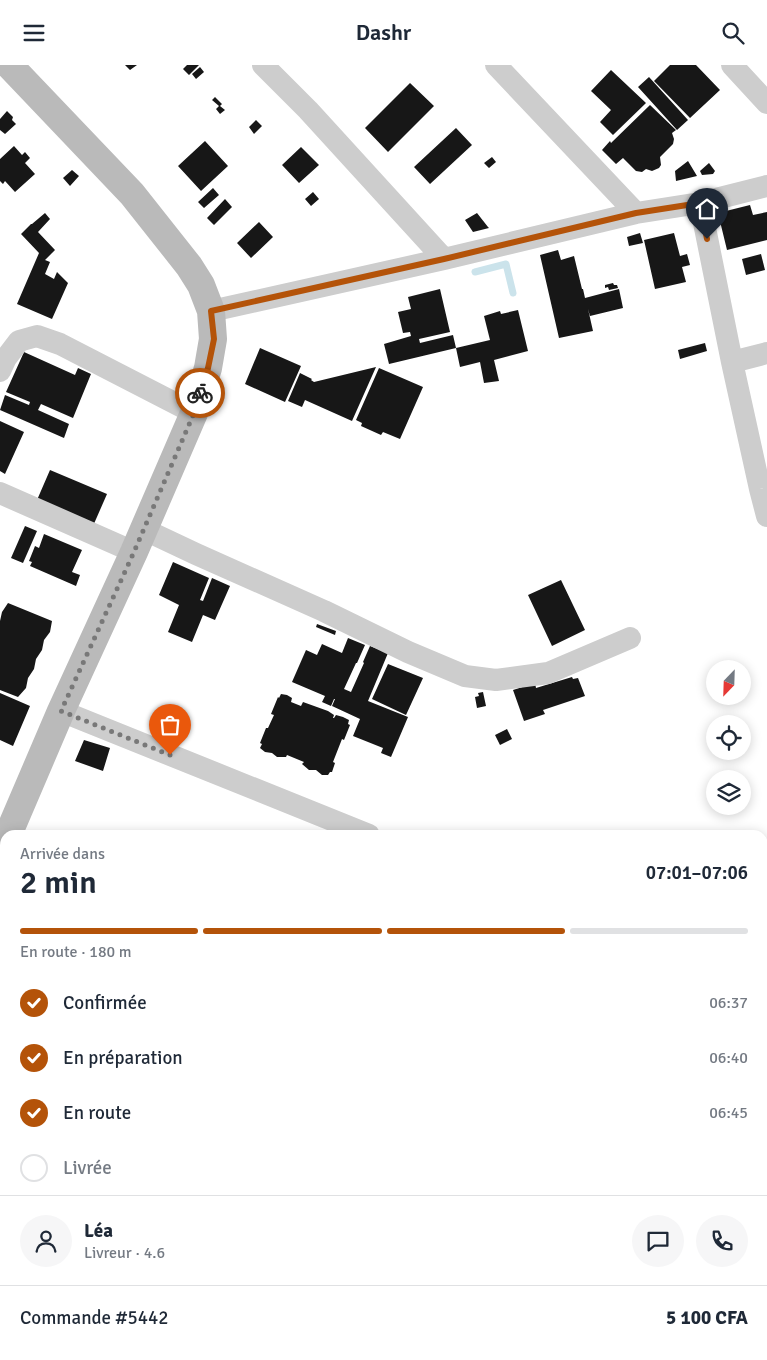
<!DOCTYPE html>
<html lang="fr">
<meta charset="utf-8">
<style>
:root{--surface:#fff;--page:#f6f6f7;--text:#1f2937;--muted:#747a83;--line:#e0e1e3;--accent:#b45309}
body{margin:0;font-family:Signika,sans-serif;background:var(--page);color:var(--text);height:100vh;display:flex;flex-direction:column;font-size:19px;white-space:nowrap}
*{box-sizing:border-box;margin:0}
p{font-size:16px;color:var(--muted)}
.icon{flex:none;width:28px;height:28px;fill:none;stroke:currentColor;stroke-width:2;stroke-linecap:round;stroke-linejoin:round}
.map{position:relative;flex:1;overflow:hidden}
.details{position:absolute;left:0px;top:765px;width:768px;height:530px;display:flex;flex-direction:column;background:var(--surface);border-radius:15px 15px 0 0;box-shadow:0 2px 12px #0003}
.details>*{flex:none}
.needle{width:32px;rotate:203deg}
.buttons{position:absolute;left:706px;top:595px;display:grid;gap:10px}
.buttons a{display:grid;place-items:center;width:45px;height:45px;border-radius:50%;background:var(--surface);box-shadow:0 2px 12px #0003;font-size:25px}
.pin{position:absolute;display:grid;place-items:center;width:42px;height:42px;color:#fff;margin:-51px -21px;border-radius:50% 50% 50% 0;rotate:-45deg;box-shadow:0 0 5px #0007}
.pin .icon{rotate:45deg}
.courier{position:absolute;display:grid;place-items:center;width:50px;height:50px;margin:-25px;border:4px solid #b45309;border-radius:50%;background:#fff;color:#222;box-shadow:0 1px 6px #0007}
.summary em{font-style:normal;font-weight:600}
.summary div{display:flex;flex-direction:column-reverse}
.summary{display:flex;align-items:center;justify-content:space-between;height:85px;padding:0 20px}
h1{font-size:32px;font-weight:600;line-height:38px}
.bar{display:grid;grid-template-columns:repeat(4,1fr);gap:8px 5px;align-content:center;height:60px;padding:0 20px}
.bar i{height:6px;border-radius:4px;background:var(--line)}
.bar .current{background:var(--accent)}
.bar p{grid-column:span 4}
.line{display:flex;align-items:center;gap:12px;padding:0 20px;border-top:1px solid var(--line)}
.line div{flex:1}
.round{display:grid;place-items:center;flex:none;width:52px;height:52px;border-radius:26px;background:var(--page)}
ol{padding:0 20px;list-style:none}
li{display:flex;align-items:center;gap:15px;height:55px}
li p{margin-inline-start:auto}
li .icon{padding:5px;border-radius:50%;background:var(--accent);color:#fff;stroke-width:4}
li:last-child{color:var(--muted)}
li i{width:28px;height:28px;border:2px solid var(--line);border-radius:50%}
header{display:flex;justify-content:space-between;align-items:center;height:65px;padding:0 20px;background:var(--surface);font-size:22px;font-weight:600}
.map>svg:first-child{display:block}
</style>
<header><svg class="icon" aria-label="menu" viewBox="0 0 24 24"><path d="M4 6h16M4 12h16M4 18h16"/></svg>Dashr<svg class="icon" aria-label="search" viewBox="0 0 24 24"><circle cx="10" cy="10" r="6"/><path d="M15 15l6 6"/></svg></header>
<div class="map">
<svg width="767" height="1295" viewBox="0 0 767 1295">
<rect width="100%" height="100%" fill="#fff"/>
<!-- green -->
<path fill="#e8ecde" d="M144,1290H181L179,1295H155Z"/>
<g fill="none" stroke-linecap="round" stroke-linejoin="round">
<!-- stream -->
<path stroke="#cbe3eb" stroke-width="7" d="M475,207L506,199L513,228
M762,1135L767,1137"/>
</g>
<!-- building -->
<path fill="#171717" d="M125,0H137L130,5Z
M187,0H199L189,10L183,4Z
M670,0H696L720,25L690,53L654,16Z
M200,2L204,7L196,14L192,9Z
M611,5L646,38L613,70L600,57L611,45L591,26Z
M649,12L688,55L677,65L638,22Z
M410,18L434,41L388,87L365,63Z
M215,32L222,39L220,41L225,45L220,49L216,44L219,41L212,35Z
M650,40L676,65L672,68L674,74L673,79L660,92L661,100L659,103L652,106L646,104L642,107L636,106L623,93L616,99L602,85L610,76L611,78Z
M7,46L13,52L12,55L16,59L5,69L0,65V54Z
M256,55L262,61L254,69L249,62Z
M456,63L472,80L430,119L414,102Z
M205,76L228,101L201,126L178,101Z
M14,81L22,90L25,87L30,93L25,98L35,109L15,127L5,116L3,119L0,116V94Z
M301,82L319,100L299,118L282,100Z
M492,92L496,97L489,103L484,98Z
M688,96L697,111L676,116L675,106Z
M709,98L715,106L713,109L702,110L700,106Z
M72,105L79,111L70,121L63,113Z
M213,123L219,130L204,143L198,137Z
M313,127L319,134L311,141L305,134Z
M225,134L232,142L214,160L207,153Z
M750,140L753,150L767,147V175L727,185L718,148Z
M45,148L50,154L38,167L55,185L45,195L50,197L45,209L54,214L57,207L68,218L52,254L17,239L39,188L21,169L31,159H32Z
M477,148L488,162L489,163L473,167L465,155Z
M259,157L273,172L251,193L237,178Z
M640,168L643,178L629,181L627,172Z
M674,168L680,191L687,189L690,200L682,202L686,217L655,224L644,175Z
M558,185L561,195L574,191L582,224H583L585,233L619,224L623,243L590,251L588,244L593,266L559,273L540,190Z
M761,189L765,205L746,210L742,194Z
M613,218L614,220H617L618,223L609,225L608,222L605,223V220Z
M440,224L450,267L419,274L420,278L453,270L456,283L490,275L484,251L500,246L501,249L518,245L528,286L494,295L499,316L484,318L480,297L460,302L456,283L389,299L384,279L411,271L410,267L403,268L398,247L411,244L408,232Z
M705,278L707,286L680,294L678,285Z
M260,283L301,301L285,337L245,319Z
M24,287L75,310L78,303L91,309L73,353L41,339L38,345L69,359L64,373L0,345L5,330L29,340L30,337L6,327Z
M376,302L352,356L305,335L302,342L288,336L300,308L312,314L311,315L314,317Z
M379,303L423,322L400,374L383,367L381,370L361,361L362,358L356,355Z
M0,356L24,367L5,409L0,406Z
M50,405L107,429L93,461L37,435Z
M25,461L37,466L23,498L11,493Z
M44,469L82,485L72,507L80,510L76,521L30,501L32,497L29,496L35,481L39,483Z
M173,497L209,513L200,535L203,536L212,513L230,521L215,555L203,550L192,577L168,567L179,540L159,530Z
M561,515L585,565L552,581L528,530Z
M8,538L52,556L50,567L44,575L42,585L36,594L34,604L28,613L26,623L18,632L0,625V556L2,547Z
M317,559L336,566L335,570L316,562Z
M348,573L365,580L357,598H356L344,624L351,627L364,598L363,597L370,581L388,588L368,636L408,652L391,692L381,688L383,683L353,671L360,654L332,641L335,634H334L331,641L322,637L325,631L292,617L306,585L317,590L322,579L342,588Z
M388,599L423,613L406,650L372,634Z
M572,612L573,614L578,613L585,631L543,645L545,649L524,656L513,625L535,618L536,623Z
M483,627L486,641L477,643L475,632L479,631L478,628Z
M0,628L30,641L13,681L0,675Z
M281,629L287,630L292,633L291,637L301,641L303,637L328,646L334,650L333,653H334L336,650L343,652L349,655L348,659L350,660L344,675L342,674L333,697L335,698L332,707H330L328,710H322L316,705H309L302,699L304,697L287,690L286,692H277L272,688L265,687L260,683L262,679L260,678L266,663H268L274,650L271,649L278,632L279,633Z
M507,664L512,674L500,680L495,670Z
M84,675L110,683L103,706L75,696Z
M762,1017L767,1019L763,1029H762Z
M762,1040L767,1042V1063L765,1068L767,1069L766,1131L762,1129Z
M762,1226L767,1228V1245L763,1255Z
M762,1271L767,1273V1295H744L746,1290H762Z
M387,1290H441L439,1295H388L385,1294Z
M445,1290H480L491,1295H443Z
M500,1290H511L523,1295H498Z"/>
<g fill="none" stroke-linecap="round" stroke-linejoin="round">
<!-- street -->
<path stroke="#cdcdcd" stroke-width="22" d="M263,0L308,45L444,194
M496,0L636,148
M732,0L767,38
M700,138L732,297L760,424L767,451
M211,246L444,194L636,148L700,138L767,121
M732,297L767,288
M0,306L6,293L19,276L37,271L60,279L194,348
M0,428L134,487
M143,464L196,489L324,546L408,587L465,611L496,615L548,608L630,573
M61,646L369,770
M0,889L5,891
M762,932L767,934
M762,1162L767,1164
M542,1290L553,1295
M208,1295L210,1290
M608,1295L610,1290"/>
<!-- secondary -->
<path stroke="#bababa" stroke-width="28" d="M8,770L61,646L134,487L194,348L208,303L213,274L211,246L201,220L189,201L132,129L9,0"/>
</g>
<g fill="none" stroke-linecap="round" stroke-linejoin="round">
<!-- done -->
<path stroke="#787878" stroke-width="5" stroke-dasharray="0 9" d="M170,690L61,646L134,487L194,348L200,328"/>
<!-- route -->
<path stroke="#b45309" stroke-width="6" d="M200,328L208,303L214,274L211,246L444,194L636,148L700,138L707,174"/>
</g>
</svg>
<div class="buttons">
<a><svg class="needle" viewBox="-14 -14 28 28"><path d="M0-13l5 13h-10z" fill="#e53935"/><path d="M0 13l5-13h-10z" fill="#747a83"/></svg></a>
<a><svg class="icon" aria-label="locate" viewBox="0 0 24 24"><circle cx="12" cy="12" r="6"/><path d="M12 2v4M12 18v4M2 12h4M18 12h4"/></svg></a>
<a><svg class="icon" aria-label="layers" viewBox="0 0 24 24"><path d="M12 4l9 5-9 5-9-5zM3 14l9 5 9-5"/></svg></a>
</div>
<div class="pin" style="left:170px;top:690px;background:#ea580c"><svg class="icon" aria-label="bag" viewBox="0 0 24 24"><path d="M5 8h14l-1 12H6zM9 8a3 3 0 0 1 6 0"/></svg></div>
<div class="pin" style="left:707px;top:174px;background:#1f2937"><svg class="icon" aria-label="home" viewBox="0 0 24 24"><path d="M3 11l9-7 9 7M6 9v11h12V9"/></svg></div>
<div class="courier" style="left:200px;top:328px"><svg class="icon" aria-label="bike" viewBox="0 0 24 24"><circle cx="6" cy="16" r="4"/><circle cx="18" cy="16" r="4"/><path d="M6 16l4-8h5l3 8M10 8l3 8H6M13 5h3"/></svg></div>
<section class="details">
<div class="summary"><div><h1>2 min</h1><p>Arrivée dans</p></div><em>07:01–07:06</em></div>
<div class="bar"><i class="current"></i><i class="current"></i><i class="current"></i><i></i><p>En route · 180 m</p></div>
<ol>
<li><svg class="icon" aria-label="check" viewBox="0 0 24 24"><path d="M5 12l5 5 9-10"/></svg>Confirmée<p>06:37</p></li>
<li><svg class="icon" aria-label="check" viewBox="0 0 24 24"><path d="M5 12l5 5 9-10"/></svg>En préparation<p>06:40</p></li>
<li><svg class="icon" aria-label="check" viewBox="0 0 24 24"><path d="M5 12l5 5 9-10"/></svg>En route<p>06:45</p></li>
<li><i></i>Livrée</li>
</ol>
<div class="line" style="height:90px"><a class="round"><svg class="icon" aria-label="person" viewBox="0 0 24 24"><circle cx="12" cy="8" r="4"/><path d="M4 21q1-7 8-7t8 7"/></svg></a><div><b>Léa</b><p>Livreur · 4.6</p></div><a class="round"><svg class="icon" aria-label="chat" viewBox="0 0 24 24"><path d="M4 5h16v11H9l-5 4z"/></svg></a><a class="round"><svg class="icon" aria-label="phone" viewBox="0 0 24 24"><path d="M5 4h4l2 5-3 2q2 4 5 5l2-3 5 2v4C11 20 4 13 5 4z"/></svg></a></div>
<div class="line" style="height:65px"><div>Commande #5442</div><b>5 100 CFA</b></div>
</section>
</div>
